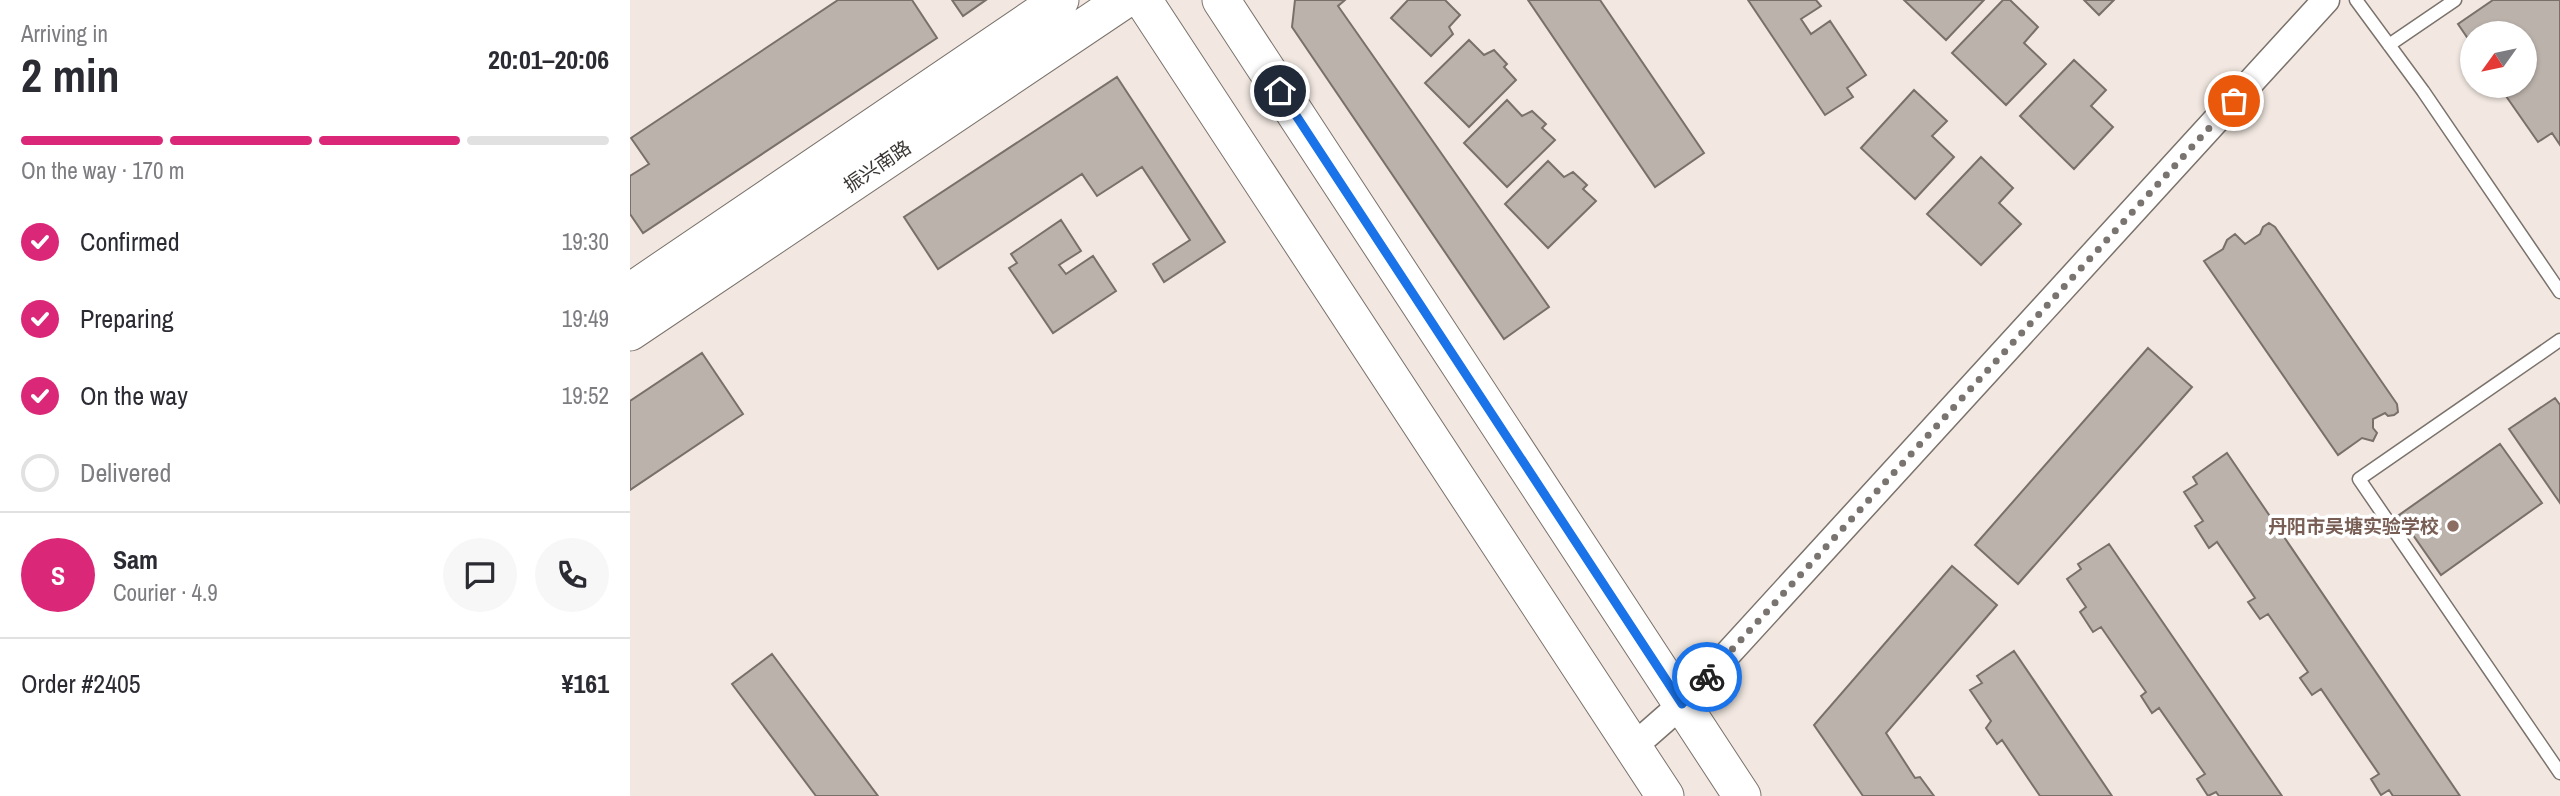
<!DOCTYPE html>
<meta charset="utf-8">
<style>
:root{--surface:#fff;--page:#f7f7f7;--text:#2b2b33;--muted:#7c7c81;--line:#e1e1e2;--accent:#db2777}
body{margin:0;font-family:"Archivo Narrow","Noto Sans SC",sans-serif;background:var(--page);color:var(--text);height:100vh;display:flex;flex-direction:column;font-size:26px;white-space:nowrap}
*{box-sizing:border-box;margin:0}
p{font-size:23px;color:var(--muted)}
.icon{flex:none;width:38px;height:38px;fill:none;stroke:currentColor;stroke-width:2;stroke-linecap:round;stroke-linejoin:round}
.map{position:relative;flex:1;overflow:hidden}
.panel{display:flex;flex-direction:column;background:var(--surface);width:630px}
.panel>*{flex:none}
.needle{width:46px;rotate:237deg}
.tools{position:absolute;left:1830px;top:21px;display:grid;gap:14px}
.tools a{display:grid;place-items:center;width:77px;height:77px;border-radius:50%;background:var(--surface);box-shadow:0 2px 5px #0004;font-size:35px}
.pin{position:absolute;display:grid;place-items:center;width:60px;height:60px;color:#fff;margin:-30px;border:4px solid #fff;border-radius:50%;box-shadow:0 2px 7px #0007}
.courier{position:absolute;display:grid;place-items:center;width:70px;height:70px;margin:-35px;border:5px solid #1a73e8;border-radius:50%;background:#fff;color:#222;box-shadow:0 2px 9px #0007}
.summary em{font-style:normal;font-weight:700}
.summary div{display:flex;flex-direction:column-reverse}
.summary{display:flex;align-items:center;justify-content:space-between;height:119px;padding:0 21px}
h1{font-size:46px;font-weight:700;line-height:52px}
.bar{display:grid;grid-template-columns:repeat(4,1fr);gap:10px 7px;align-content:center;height:84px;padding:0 21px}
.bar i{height:9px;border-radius:5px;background:var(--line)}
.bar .selected{background:var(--accent)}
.bar p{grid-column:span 4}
.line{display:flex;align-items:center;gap:18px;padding:0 21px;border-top:2px solid var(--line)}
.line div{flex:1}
.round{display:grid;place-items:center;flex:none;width:74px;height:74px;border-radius:37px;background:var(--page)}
ol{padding:0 21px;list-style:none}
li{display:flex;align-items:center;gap:21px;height:77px}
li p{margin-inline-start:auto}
li .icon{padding:7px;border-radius:50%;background:var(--accent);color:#fff;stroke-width:4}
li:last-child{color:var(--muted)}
li i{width:38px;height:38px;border:4px solid var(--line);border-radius:50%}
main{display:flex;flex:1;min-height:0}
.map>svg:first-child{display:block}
</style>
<main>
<section class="panel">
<div class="summary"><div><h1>2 min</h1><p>Arriving in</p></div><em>20:01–20:06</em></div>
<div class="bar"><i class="selected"></i><i class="selected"></i><i class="selected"></i><i></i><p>On the way · 170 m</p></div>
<ol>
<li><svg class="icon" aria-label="check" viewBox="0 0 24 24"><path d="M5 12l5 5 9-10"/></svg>Confirmed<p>19:30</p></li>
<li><svg class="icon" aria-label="check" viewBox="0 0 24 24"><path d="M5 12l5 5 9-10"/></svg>Preparing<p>19:49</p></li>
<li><svg class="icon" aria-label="check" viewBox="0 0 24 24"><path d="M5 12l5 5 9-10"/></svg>On the way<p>19:52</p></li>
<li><i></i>Delivered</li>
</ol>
<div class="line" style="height:126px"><b class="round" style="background:var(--accent);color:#fff">S</b><div><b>Sam</b><p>Courier · 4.9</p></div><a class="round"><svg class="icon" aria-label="chat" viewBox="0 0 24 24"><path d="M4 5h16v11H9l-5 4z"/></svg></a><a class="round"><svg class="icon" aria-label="phone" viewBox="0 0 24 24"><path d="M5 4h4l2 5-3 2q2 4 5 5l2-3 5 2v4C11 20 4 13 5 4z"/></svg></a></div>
<div class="line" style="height:91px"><div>Order #2405</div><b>¥161</b></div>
</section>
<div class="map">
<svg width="1930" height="796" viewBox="0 0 1930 796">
<rect width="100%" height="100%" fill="#f2e8e1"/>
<!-- building -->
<path fill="#bbb2ab" stroke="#79706a" stroke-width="2" d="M208,0H282L307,38L13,233L0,214V176L19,164L1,138Z
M322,0H356L333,16Z
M665,0H715L708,6L919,307L874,339L662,27Z
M778,0H815L830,15L819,27L823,34L801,56L761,18Z
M898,0H970L1074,153L1025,187Z
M1118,0H1186L1191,6L1171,19L1181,34L1200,21L1236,75L1217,88L1223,97L1195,115Z
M1274,0H1354L1316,40Z
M1373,0H1380L1408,27L1394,43L1416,64L1376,105L1322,53Z
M1454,0H1484L1469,15Z
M1863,0H1930V145L1922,133L1908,142L1869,86H1895V33H1843V46L1828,24Z
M839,40L854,55L864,50L877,64L874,67L886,80L839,127L795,83Z
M1444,60L1476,90L1461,106L1483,127L1444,169L1390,116Z
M487,77L595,242L534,282L523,264L560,240L512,167L467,196L452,174L308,269L274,217Z
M1284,90L1317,121L1302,136L1324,157L1285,199L1231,148Z
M877,100L892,116L902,111L916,124L912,128L925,140L877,187L834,143Z
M1351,157L1383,188L1369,203L1391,224L1351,265L1297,214Z
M918,161L934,177L943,172L957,185L953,189L966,201L918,248L875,204Z
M431,220L451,251L429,265L436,274L463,256L486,291L423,333L379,268L387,263L381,254Z
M1639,223L1645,227L1767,404L1768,412L1764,415L1758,416L1755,413L1743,419V428L1747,433L1743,441L1732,438L1708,455L1574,261L1593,249L1597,240L1605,234L1615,244L1630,234L1633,227Z
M1518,348L1562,387L1388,584L1345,545Z
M72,353L113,414L0,490V401Z
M1925,398L1930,405V503L1879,429Z
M1870,444L1912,503L1811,575L1769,515Z
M1597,453L1830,796H1763L1759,790L1751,795L1741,779L1749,774L1691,689L1682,695L1670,678L1678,672L1638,614L1630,619L1618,602L1625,598L1587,542L1579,548L1565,526L1573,521L1554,492L1567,484L1563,477Z
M1479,544L1652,796H1589L1586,792L1578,796L1567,779L1575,774L1529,708L1522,713L1511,696L1516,692L1471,627L1463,632L1450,612L1456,607L1437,579L1451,569L1448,564Z
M1322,566L1367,605L1256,733L1285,778L1290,777L1304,796H1233L1184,725Z
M1384,651L1482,796H1410L1372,740L1367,744L1356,728L1361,721L1340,690L1352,683L1347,676Z
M142,654L248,796H186L102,684Z"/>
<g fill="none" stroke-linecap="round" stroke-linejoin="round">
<defs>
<path id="lane" d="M1726,0L1793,91L1930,292
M1759,45L1825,0
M1930,340L1729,479L1930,773"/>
<path id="street" d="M1003,747L1052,704L1696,0"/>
<path id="secondary" d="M513,0L1035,796
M591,0L1112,796
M0,292L430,0
M0,332L494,0"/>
</defs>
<!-- lane casing -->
<use href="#lane" stroke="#7a726b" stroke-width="15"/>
<!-- street casing -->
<use href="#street" stroke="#7a726b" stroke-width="29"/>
<!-- secondary casing -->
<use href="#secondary" stroke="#7a726b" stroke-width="39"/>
<!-- lane -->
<use href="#lane" stroke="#fff" stroke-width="12"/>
<!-- street -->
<use href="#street" stroke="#fff" stroke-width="26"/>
<!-- secondary -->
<use href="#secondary" stroke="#fff" stroke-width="37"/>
</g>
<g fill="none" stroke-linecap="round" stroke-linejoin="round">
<!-- done -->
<path stroke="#7a7470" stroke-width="7" stroke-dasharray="0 12.6" d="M1077,677L1604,101"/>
<!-- route -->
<path stroke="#1a73e8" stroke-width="9" d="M650,91L1052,704L1077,677"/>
</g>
<!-- markers -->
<circle fill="#8d6e63" stroke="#fff" stroke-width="2.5" cx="1823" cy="526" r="7"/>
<g text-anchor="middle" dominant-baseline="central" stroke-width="7" stroke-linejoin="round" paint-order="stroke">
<!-- street labels -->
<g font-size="19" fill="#393533" stroke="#fff">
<text transform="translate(247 166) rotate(-34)">振兴南路</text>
</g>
<!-- education labels -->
<g font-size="19" font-weight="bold" fill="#785e54" stroke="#fff" text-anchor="end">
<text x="1809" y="526">丹阳市吴塘实验学校</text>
</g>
</g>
</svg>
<div class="tools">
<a><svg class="needle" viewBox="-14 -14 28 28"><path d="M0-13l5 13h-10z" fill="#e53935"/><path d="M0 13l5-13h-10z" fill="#7c7c81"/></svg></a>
</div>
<div class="pin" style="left:1604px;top:101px;background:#ea580c"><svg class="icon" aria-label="bag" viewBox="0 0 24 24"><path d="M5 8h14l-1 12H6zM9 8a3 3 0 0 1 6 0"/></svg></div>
<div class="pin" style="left:650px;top:91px;background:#1f2937"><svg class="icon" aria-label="home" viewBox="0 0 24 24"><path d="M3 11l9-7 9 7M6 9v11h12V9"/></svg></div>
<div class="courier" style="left:1077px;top:677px"><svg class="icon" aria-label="bike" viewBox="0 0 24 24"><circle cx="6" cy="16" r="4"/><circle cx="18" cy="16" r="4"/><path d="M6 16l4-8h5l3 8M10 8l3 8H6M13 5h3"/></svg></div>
</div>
</main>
